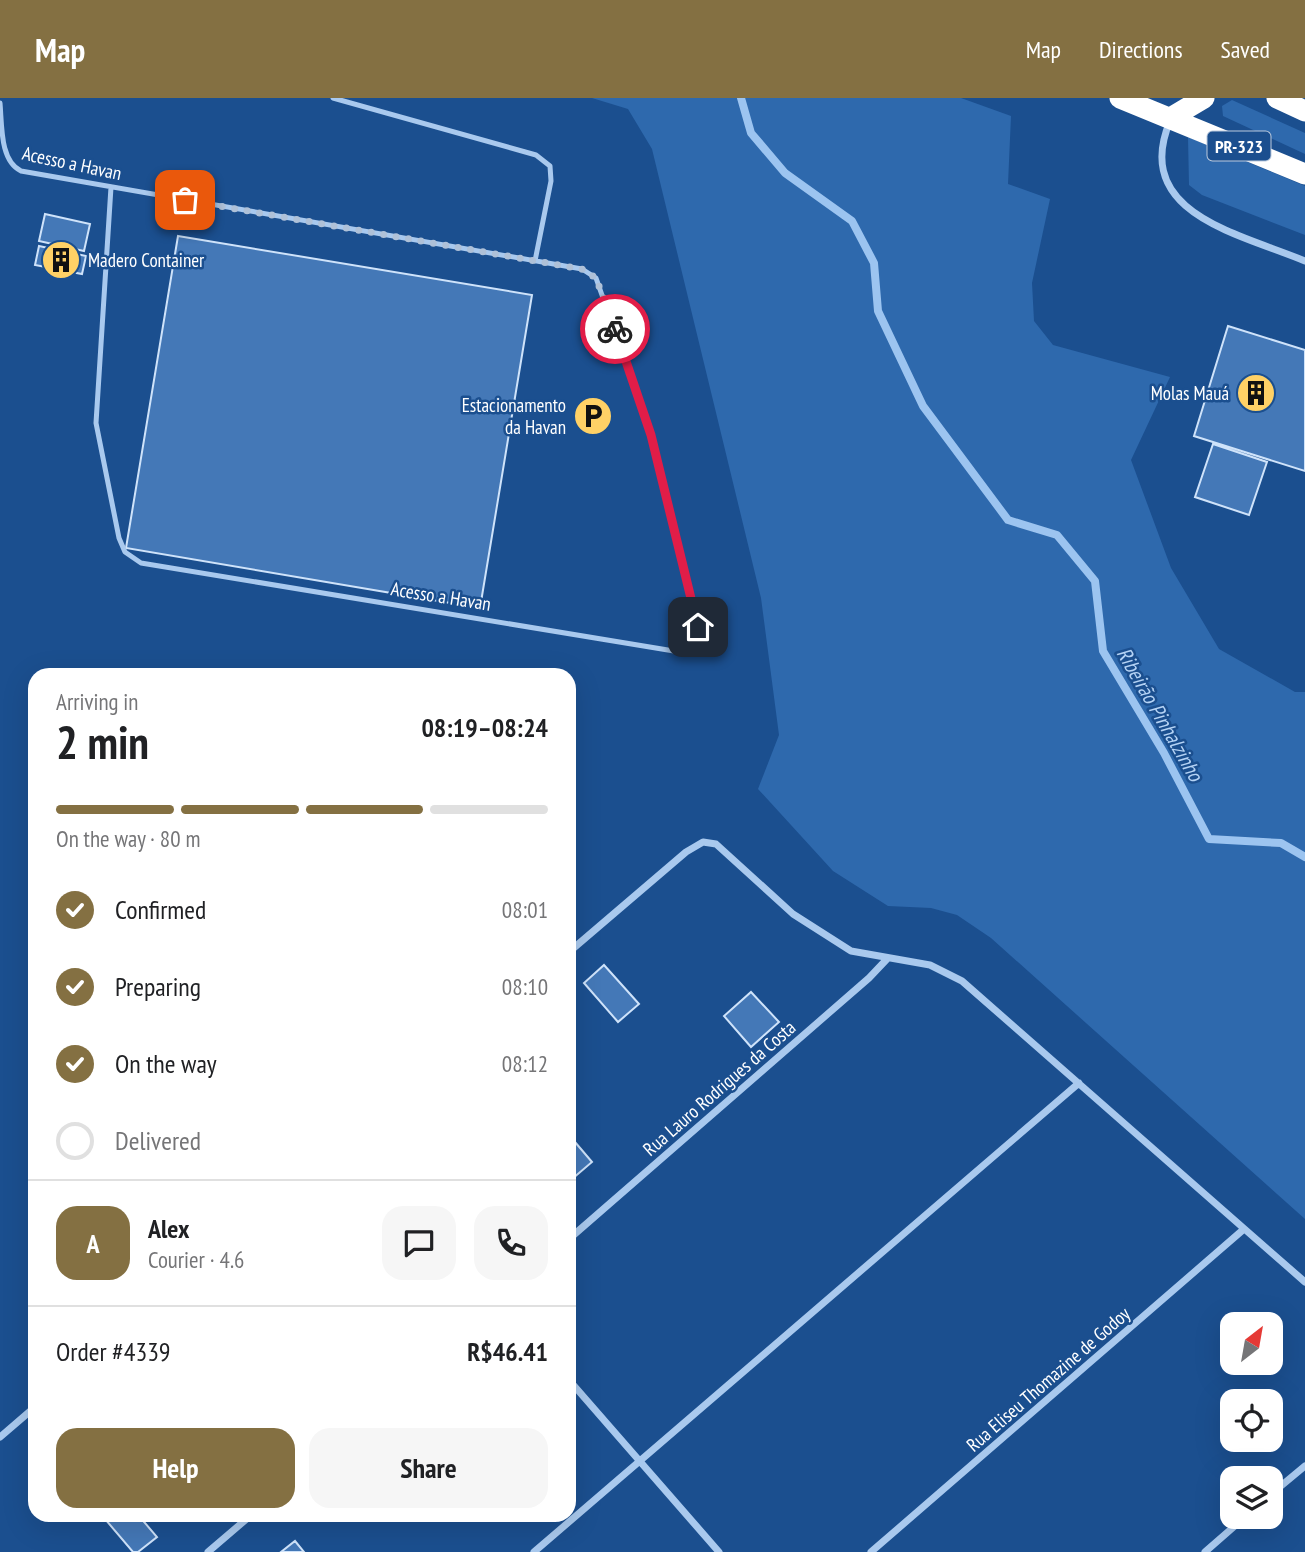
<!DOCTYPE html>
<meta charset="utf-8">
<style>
:root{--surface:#fff;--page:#f6f6f6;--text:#202124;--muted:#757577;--line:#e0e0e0;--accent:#847042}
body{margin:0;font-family:"PT Sans Narrow",sans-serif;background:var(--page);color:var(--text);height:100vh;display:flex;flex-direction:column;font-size:26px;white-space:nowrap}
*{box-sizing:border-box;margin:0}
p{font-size:23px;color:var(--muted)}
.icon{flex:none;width:38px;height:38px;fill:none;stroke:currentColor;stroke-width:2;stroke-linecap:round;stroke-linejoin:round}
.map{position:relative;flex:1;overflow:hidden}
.details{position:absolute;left:28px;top:570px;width:548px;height:854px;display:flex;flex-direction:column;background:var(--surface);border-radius:21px;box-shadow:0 7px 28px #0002}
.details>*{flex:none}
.needle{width:46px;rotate:31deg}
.controls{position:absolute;left:1220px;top:1214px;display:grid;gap:14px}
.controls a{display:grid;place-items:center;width:63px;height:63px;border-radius:14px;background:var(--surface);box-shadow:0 7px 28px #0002;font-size:35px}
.pin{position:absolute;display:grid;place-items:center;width:60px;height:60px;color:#fff;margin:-30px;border-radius:14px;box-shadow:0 4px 10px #0006}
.courier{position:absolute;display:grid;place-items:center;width:70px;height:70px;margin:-35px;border:5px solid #e11d48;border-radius:50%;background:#fff;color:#222;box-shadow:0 2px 9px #0007}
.summary em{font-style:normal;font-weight:700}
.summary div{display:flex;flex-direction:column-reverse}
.summary{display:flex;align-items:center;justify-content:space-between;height:119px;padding:0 28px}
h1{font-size:46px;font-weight:700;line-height:52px}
.bar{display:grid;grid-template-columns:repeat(4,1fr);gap:10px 7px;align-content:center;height:84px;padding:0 28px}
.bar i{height:9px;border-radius:5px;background:var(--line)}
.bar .active{background:var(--accent)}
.bar p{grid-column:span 4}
.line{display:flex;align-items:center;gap:18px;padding:0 28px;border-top:2px solid var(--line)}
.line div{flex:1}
.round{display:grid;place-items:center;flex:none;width:74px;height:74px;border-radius:21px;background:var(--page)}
ol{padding:0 28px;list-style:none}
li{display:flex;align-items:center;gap:21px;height:77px}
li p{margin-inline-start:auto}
li .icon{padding:7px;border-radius:50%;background:var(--accent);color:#fff;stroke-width:4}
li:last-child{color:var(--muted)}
li i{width:38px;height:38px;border:4px solid var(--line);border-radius:50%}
.primary-button{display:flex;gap:14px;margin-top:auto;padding:14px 28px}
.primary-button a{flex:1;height:80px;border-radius:21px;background:var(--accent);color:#fff;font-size:28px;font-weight:700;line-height:80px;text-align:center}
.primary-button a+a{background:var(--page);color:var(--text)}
header{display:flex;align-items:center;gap:42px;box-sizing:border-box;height:98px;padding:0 35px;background:var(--accent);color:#fff}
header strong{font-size:33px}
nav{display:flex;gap:38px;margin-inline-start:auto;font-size:24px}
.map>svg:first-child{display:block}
</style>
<header>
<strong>Map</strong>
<nav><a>Map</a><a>Directions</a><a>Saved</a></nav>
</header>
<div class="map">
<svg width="1305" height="1454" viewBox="0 0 1305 1454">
<rect width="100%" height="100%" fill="#1b4f8f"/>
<!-- green -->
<path fill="#2e69ad" d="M592,0H961L1011,18L1008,86L1050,101L1032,185L1034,223L1053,247L1170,279L1131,362L1171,470L1219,551L1295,594H1305V1121L991,840L957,817L931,810L888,808L833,773L758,691L779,637L761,500L652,51L628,11Z
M1232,2L1305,35V56L1223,18L1222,8Z
M1188,39L1305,88V137L1202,97L1189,87Z"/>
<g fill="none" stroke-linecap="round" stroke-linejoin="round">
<!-- stream -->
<path stroke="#9cc4f0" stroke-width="8" d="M741,0L751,35L785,75L852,123L874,165L878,213L923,308L1008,422L1057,437L1095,483L1103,553L1164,655L1209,741L1281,745L1305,759"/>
</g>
<!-- building -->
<path fill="#4478b7" stroke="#cfe3fa" stroke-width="2" d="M45,116L90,126L84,153L39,143Z
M178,138L532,197L480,510L126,450Z
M39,148L86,158L82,176L35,167Z
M1228,228L1305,252V373L1194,338Z
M1213,346L1267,364L1249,417L1195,399Z
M604,867L639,906L618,924L584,885Z
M751,894L779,924L751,949L724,918Z
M569,1037L592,1064L572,1081L569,1077Z
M109,1418H139L157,1439L138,1454H133L105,1421Z
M295,1443L304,1454H281Z"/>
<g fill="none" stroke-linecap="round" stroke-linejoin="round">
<!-- lane -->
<path stroke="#a9c9ee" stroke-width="5" d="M333,0L536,57L550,68L551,83L535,163
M0,5C2,28 0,63 21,73L582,171L596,180L651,337L697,529L694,544L680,554L141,465L125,454L119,440L96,325L111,89"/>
<!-- street -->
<path stroke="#a9c9ee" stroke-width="7" d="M1170,23C1131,116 1241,136 1305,163
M569,854L686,754L703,744L716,746L793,816L851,853L930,867L962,883L1305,1184
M569,1141L869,880L887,861
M569,1282L719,1454
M0,1339L35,1309
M1270,1397L1305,1368
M208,1454L250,1418
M534,1454L1079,985
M871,1454L1244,1131
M1205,1454L1245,1419"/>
<!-- highway -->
<path stroke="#fff" stroke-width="21" d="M1120,0L1305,76
M1277,0L1305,13
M1172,19L1204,0"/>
</g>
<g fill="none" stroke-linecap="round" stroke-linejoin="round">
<!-- done -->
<path stroke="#afc1d8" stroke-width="7" stroke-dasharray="0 12.6" d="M185,102L582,171L596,180L615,231"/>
<!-- route -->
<path stroke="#e11d48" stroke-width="9" d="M615,231L651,337L698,529"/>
</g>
<!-- icons -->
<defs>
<symbol id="building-disc" viewBox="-11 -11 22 22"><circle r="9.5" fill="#ffd166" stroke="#1b4f8f"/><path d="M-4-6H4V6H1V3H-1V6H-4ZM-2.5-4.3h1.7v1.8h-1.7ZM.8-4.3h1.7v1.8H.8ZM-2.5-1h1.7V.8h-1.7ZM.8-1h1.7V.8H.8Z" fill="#111"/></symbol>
<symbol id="parking-disc" viewBox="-11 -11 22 22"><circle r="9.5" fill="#ffd166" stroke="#1b4f8f"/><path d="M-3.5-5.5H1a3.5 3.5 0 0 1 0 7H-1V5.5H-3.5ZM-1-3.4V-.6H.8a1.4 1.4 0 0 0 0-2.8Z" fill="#111"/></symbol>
</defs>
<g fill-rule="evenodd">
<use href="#building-disc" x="39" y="140" width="44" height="44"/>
<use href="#building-disc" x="1234" y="273" width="44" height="44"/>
<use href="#parking-disc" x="571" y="296" width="44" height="44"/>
</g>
<g text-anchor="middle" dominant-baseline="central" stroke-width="5" stroke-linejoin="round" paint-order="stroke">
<!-- shield labels -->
<rect fill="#1b4f8f" stroke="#bbcadd" stroke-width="2" x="1207.5" y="33.5" width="63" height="29" rx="5"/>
<g font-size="18" font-weight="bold" fill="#fff">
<text x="1239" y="48">PR-323</text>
</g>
<!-- street labels -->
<g font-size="19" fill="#fff" stroke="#1b4f8f">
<text transform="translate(72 65) rotate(12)">Acesso a Havan</text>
<text transform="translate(441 498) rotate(9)">Acesso a Havan</text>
<text transform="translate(719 990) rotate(-41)">Rua Lauro Rodrigues da Costa</text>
<text transform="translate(1048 1281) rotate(-41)">Rua Eliseu Thomazine de Godoy</text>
</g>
<!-- poi labels -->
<g font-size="19" fill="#fff" stroke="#1b4f8f" text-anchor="end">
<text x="88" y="162" text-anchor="start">Madero Container</text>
<text x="1229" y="295">Molas Mauá</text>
<text x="566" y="307">Estacionamento<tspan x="566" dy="22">da Havan</tspan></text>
</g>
<!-- water labels -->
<g font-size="21" font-style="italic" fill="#b5d3f5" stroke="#1b4f8f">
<text transform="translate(1160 616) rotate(60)">Ribeirão Pinhalzinho</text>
</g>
</g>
</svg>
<div class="controls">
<a><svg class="needle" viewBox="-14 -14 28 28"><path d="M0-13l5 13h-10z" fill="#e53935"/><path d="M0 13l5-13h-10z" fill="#757577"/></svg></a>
<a><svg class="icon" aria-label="locate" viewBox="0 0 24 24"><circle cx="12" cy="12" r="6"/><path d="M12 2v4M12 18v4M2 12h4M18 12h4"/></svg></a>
<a><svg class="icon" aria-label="layers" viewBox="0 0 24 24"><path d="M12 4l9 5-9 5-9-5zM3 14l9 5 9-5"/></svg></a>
</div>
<div class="pin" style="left:185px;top:102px;background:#ea580c"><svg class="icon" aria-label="bag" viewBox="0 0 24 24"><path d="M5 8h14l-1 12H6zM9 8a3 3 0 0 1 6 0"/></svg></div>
<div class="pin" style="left:698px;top:529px;background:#1f2937"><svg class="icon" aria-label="home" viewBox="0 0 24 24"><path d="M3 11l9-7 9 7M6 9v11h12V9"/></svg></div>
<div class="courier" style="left:615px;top:231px"><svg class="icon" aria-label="bike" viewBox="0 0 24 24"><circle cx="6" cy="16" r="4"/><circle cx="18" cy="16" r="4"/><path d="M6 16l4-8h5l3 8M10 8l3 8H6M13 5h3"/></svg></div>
<section class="details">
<div class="summary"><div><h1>2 min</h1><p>Arriving in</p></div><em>08:19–08:24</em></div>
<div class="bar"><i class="active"></i><i class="active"></i><i class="active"></i><i></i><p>On the way · 80 m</p></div>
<ol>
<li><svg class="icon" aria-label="check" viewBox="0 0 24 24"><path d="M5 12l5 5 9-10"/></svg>Confirmed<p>08:01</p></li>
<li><svg class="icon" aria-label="check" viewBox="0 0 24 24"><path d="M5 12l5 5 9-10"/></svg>Preparing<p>08:10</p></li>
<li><svg class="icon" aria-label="check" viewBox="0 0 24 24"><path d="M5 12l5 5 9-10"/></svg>On the way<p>08:12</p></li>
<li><i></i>Delivered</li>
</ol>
<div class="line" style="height:126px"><b class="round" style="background:var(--accent);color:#fff">A</b><div><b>Alex</b><p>Courier · 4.6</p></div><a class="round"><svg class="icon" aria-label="chat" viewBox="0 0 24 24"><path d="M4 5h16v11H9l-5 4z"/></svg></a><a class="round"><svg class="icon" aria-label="phone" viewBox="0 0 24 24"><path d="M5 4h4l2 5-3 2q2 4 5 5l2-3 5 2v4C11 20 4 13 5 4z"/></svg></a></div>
<div class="line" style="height:91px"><div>Order #4339</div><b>R$46.41</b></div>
<div class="primary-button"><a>Help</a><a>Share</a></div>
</section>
</div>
